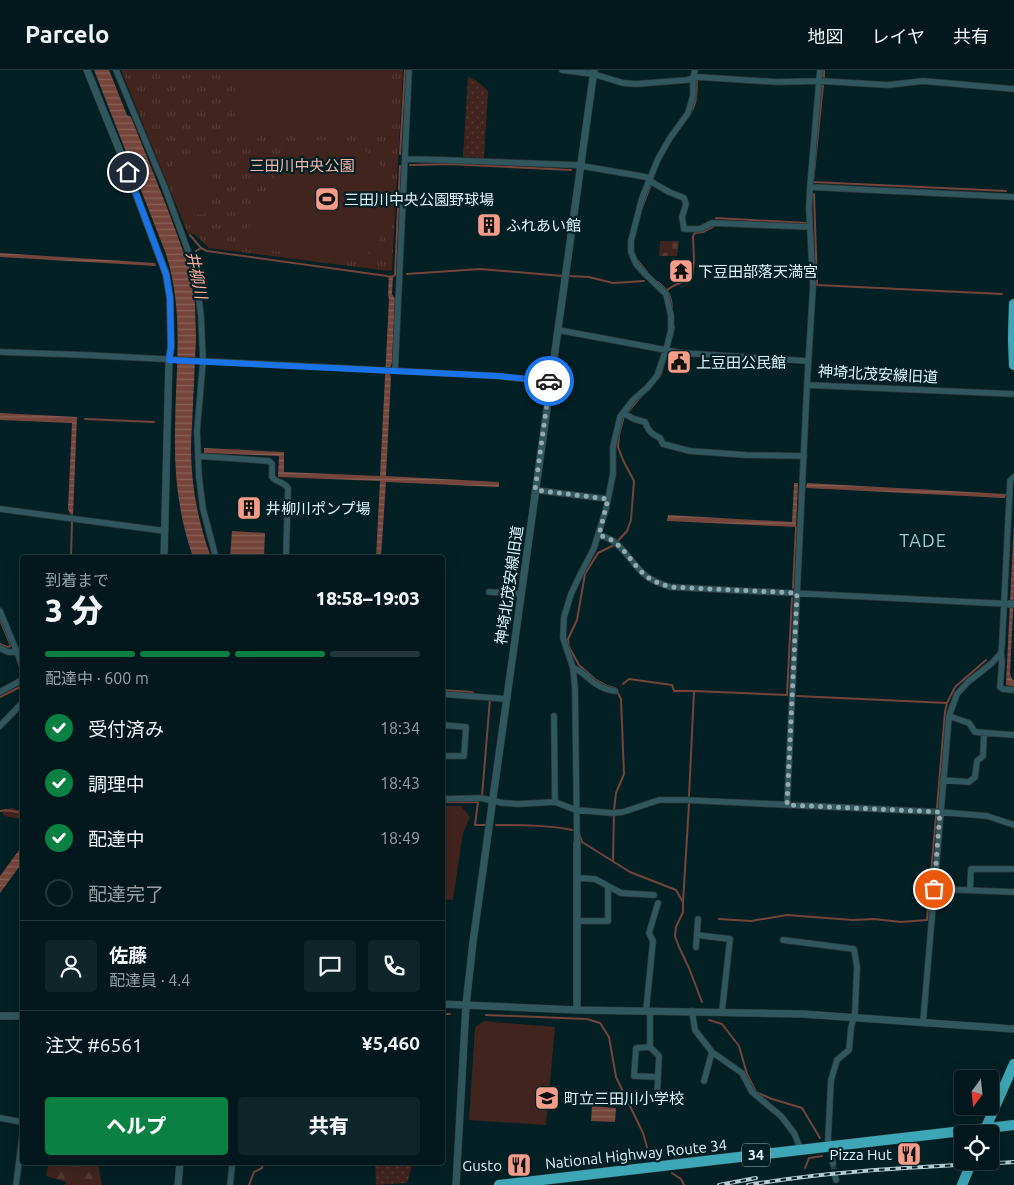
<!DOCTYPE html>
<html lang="ja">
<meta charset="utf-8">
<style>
:root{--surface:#02181c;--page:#102529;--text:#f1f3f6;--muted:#96a0a3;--line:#23373b;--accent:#0b8043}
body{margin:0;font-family:Ubuntu,"Noto Sans JP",sans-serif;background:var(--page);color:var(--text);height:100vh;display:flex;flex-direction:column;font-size:19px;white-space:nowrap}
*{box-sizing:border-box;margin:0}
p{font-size:16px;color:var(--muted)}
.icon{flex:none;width:28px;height:28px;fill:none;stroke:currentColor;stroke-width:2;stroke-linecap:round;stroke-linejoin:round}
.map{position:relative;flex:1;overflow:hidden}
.drawer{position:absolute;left:20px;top:485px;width:425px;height:610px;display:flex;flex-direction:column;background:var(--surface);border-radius:5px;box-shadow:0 5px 20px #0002,0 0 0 1px var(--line)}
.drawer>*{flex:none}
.needle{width:32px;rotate:195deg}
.fabs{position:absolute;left:954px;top:1000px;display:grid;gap:10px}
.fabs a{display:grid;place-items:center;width:45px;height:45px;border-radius:5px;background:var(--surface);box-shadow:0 5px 20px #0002,0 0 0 1px var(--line);font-size:25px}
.pin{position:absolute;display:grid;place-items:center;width:42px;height:42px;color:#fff;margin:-21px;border:2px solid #fff;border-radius:50%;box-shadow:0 1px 5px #0007}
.courier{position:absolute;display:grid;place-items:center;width:50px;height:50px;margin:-25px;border:4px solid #1a73e8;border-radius:50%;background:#fff;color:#222;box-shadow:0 1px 6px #0007}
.summary em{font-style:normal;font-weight:800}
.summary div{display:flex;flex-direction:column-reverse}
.summary{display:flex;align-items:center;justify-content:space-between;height:85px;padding:0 25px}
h1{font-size:32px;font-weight:800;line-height:38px}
.bar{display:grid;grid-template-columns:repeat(4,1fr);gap:8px 5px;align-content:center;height:60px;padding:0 25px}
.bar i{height:6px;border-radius:4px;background:var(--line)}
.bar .current{background:var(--accent)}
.bar p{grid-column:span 4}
.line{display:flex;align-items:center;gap:12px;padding:0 25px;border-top:1px solid var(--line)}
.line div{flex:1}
.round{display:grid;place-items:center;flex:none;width:52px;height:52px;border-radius:5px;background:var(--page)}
ol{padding:0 25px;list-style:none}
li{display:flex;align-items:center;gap:15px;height:55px}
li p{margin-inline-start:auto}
li .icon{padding:5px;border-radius:50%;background:var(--accent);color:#fff;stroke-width:4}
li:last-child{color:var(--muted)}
li i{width:28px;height:28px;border:2px solid var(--line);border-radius:50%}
.primary-button{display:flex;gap:10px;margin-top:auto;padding:10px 25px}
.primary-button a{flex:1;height:58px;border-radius:5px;background:var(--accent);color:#fff;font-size:20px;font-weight:800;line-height:58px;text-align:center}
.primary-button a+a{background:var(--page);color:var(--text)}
header{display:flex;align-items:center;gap:30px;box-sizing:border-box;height:70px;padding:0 25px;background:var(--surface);border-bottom:1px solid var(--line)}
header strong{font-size:24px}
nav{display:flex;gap:28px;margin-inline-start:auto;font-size:18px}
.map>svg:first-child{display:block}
</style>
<header>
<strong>Parcelo</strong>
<nav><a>地図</a><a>レイヤ</a><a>共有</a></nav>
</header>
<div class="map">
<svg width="1014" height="1115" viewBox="0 0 1014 1115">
<defs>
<pattern id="grass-dots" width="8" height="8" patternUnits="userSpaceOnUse" patternTransform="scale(1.25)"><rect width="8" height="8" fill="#42241e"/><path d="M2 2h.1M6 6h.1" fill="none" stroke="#543a34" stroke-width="1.8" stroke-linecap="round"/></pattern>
<pattern id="forest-firs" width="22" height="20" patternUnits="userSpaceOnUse" patternTransform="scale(1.25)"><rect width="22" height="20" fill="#42241e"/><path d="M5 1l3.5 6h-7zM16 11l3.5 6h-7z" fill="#543a34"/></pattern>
<pattern id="wetland-marsh" width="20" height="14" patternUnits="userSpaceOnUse" patternTransform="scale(1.25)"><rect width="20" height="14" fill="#42241e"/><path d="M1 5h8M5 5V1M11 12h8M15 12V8" fill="none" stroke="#543a34"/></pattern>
<pattern id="cemetery-stones" width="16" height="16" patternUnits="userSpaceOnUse" patternTransform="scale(1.25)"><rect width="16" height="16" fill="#42241e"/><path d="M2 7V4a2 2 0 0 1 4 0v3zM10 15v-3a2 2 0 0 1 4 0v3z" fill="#543a34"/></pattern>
<pattern id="park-tufts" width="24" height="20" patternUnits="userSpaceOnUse" patternTransform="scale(1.25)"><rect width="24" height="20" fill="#42241e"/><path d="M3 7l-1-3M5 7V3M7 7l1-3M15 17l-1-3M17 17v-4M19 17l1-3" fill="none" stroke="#543a34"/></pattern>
<pattern id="water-rules" width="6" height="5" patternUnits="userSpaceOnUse" patternTransform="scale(1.25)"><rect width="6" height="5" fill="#75453b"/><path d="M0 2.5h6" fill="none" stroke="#886058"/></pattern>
</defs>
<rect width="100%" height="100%" fill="#032025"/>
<!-- grass -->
<path fill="url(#grass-dots)" d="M468,7L477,11L488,21L484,88L463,87Z
M375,1093H413L407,1113L376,1115Z"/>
<!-- forest -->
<path fill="url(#forest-firs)" d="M49,1093H98L102,1115H65L66,1112L46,1106Z"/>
<!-- wetland -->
<path fill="url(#wetland-marsh)" d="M11,738L22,741V749L4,746L2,742Z"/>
<!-- cemetery -->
<path fill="url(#cemetery-stones)" d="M660,171H679L677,186H659Z"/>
<!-- park -->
<path fill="url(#park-tufts)" d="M121,0H403L392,200L388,201L209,178L194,164H188Z"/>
<!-- garden -->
<path fill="#42241e" d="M238,0H387L385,67L242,62L234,55Z
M326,70L349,71L362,77L380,95L386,106L390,131V144L377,174L365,186L352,191L252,178L245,165L290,77L302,71Z
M212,86L213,123L174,124L173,87Z
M204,125L205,144L182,145L181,126Z
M442,736H461L470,747L463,763L453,830L443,829Z
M484,951L555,957L546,1055L469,1050L475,957Z"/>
<!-- water -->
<path fill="url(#water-rules)" d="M94,0H109L127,45L131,47L168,140L190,200L195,235L196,268L192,356C188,398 196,448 211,487H193C179,448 174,405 175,363C175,301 185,245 166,184Z
M0,183L155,193L156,196L0,187Z
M389,205L393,206L392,224L395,229L392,293C389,298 389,302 391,307L386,406L499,412V417L386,412L381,487H376L380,411L278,407L279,386L204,383V378L284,382V402L380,406L389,229L388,225Z
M0,343L77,347L73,445L70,444L68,439L72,353L0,350Z
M794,413H798L796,457L667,451L668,445L792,452Z
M807,413L1006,424L1005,428L806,418Z
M1014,451V521L1010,603L1012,609L1014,610V616L1006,615Z
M232,461L265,463L264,487H230Z
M22,776V793L0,823V806Z
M592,1036L616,1038L615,1052L591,1051Z"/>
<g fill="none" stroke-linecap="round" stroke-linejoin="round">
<!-- stream -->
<path stroke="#75453b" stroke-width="2" d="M824,7V0
M823,15L813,112L1006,121
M690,43C699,32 696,14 697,1
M400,84L405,0
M410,95L450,94L571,100
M814,124L817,215L1002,224
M642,138L651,114
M716,148L806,153
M190,165L201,178
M196,181L201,178L207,181L387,206L390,208
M637,190L647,202
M407,204L480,199L563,206
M568,206L589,207L613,213L644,211
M392,207L395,205L400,96
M658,212C669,222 670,222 672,237
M667,220L673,216L692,208L694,191L693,166L695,163L703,162L714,156
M672,267L674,257
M659,307L661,304L664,293
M627,343L642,325
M85,349L154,352
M71,488L72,452
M793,518L796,457
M0,550L11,576L7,577L0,574
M17,589L22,603
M623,614L629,609L672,615L674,621H693
M442,620L472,622L474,624
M797,626L947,633
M0,627L22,616
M482,726L490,629
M689,726L694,621L787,625L792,528
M442,732H478L475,755H485
M937,738L945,642L947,633L955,617L986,590
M0,741L6,740L22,743
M496,755C522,755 547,755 572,760
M579,763L582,772L630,802L676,820L683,832V842L676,857L675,866L679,877L689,898L702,932
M613,791L614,740L616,723L624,704L621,629L615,618L607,616L596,610L579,595L569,577L568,569L577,550L585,504L598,483L614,475L627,461L631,450L634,411L623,390L618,377L619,365L624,346
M683,832L689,734
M719,849L751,851L787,845L853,850L874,849L901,852L927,850L936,746
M442,944H450
M486,945L587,949L600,953L609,967L616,1007L643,1063L648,1081L654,1088
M709,950L722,954L739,976L747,1004L756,1022L772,1029L802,1038L820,1068
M805,1098L809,1088L822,1086
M672,1103L681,1109L684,1115
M249,1115L254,1102L262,1098L263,1092"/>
<!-- minor-tunnel -->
<path stroke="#244045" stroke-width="5.5" stroke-dasharray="5.5 3" stroke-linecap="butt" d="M833,1094L835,1106"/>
<defs>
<path id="minor" d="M116,0L165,118L191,189L196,206L201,246L203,291L197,361L199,407L203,439L216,488
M562,0L593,4L623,13L636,14L687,10L698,7L777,12L820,11L888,15L923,11L1014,19
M405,89L445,90L576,95L646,107L655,114L669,122L684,128L686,134L682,147L684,159H700L712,153L810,157
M810,117L1014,127
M558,260L682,283L808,291
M0,282L85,285L498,306L550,312
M395,300L409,0
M807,315L1014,324
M623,343L634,349L645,352C648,361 652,364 660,368L663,374L690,381L746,385L804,386
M198,386L269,391L272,394V407C278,414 282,410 288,418L286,488
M1014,407L1010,411V414L1002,574L1001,583L1002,591L1000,617L1003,619L1014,620
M535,420L608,429
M0,439L165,461
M599,465C604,467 609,468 613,471C626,480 633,495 645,505C652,511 661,514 670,517L1009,534
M489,522L521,524
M0,541L22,594
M0,578L8,582H18
M573,598C582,600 588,609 596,614C602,618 608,620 615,621
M0,622L22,610
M442,624L507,629
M554,646L555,732
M949,646L969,653L975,662L1014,665
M442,655L466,657L464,686H442
M0,656L22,633
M943,710L969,712L975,707L977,691L983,686L984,663
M442,729L481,728L503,733L518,734L555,732L576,740L612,743L623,742L659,730H685L940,742L987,746L1014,755
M787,735L807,315L813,216L809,138L810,117L820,0
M577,773L575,619L573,598L563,568L564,547L571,524L581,503L594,478L606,439L613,404V377L620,347L633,330L647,318L657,306L666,280L671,260V246L666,224L644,203L636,194L631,182V171L642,128L658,89L670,68L688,43L693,26V8L695,0
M577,808L595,809L621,823L654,825
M934,819L1014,822
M970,820L971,799H1014
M577,851H608V816
M697,865L730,869L722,941
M783,870L854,879L857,897L855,942L851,958L849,980L837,990L831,1010L828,1070L832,1083L833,1094
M696,877L698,849
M646,941L653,871L649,863L658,833
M650,941V977L659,986L657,1028
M692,941L695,960L712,982L704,1011
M923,953L949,646L957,624L968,612L992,593L1001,583
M650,977L636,978L634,1006L658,1007
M712,982L742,1003L752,1022L781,1046L794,1063L801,1080
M0,1048L22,1052
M835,1106L836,1110
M16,1115L22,1068
M230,1115L232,1097"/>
<path id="tertiary" d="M87,0L121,84L166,204L170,228L171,277L169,289L164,488
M1009,534H1014
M577,773V940
M442,934L577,940L803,944L1014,959
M0,946H22
M178,1115L180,1092
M456,1115L466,935L473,872L594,0"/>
<path id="trunk" d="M1014,234L1013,269L1014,295
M983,1064L1014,994
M499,1115L1014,1055
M962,1115L972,1091"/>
</defs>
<!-- minor casing -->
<use href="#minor" stroke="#2d383b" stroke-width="7"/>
<!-- tertiary casing -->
<use href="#tertiary" stroke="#2d383b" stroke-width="8"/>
<!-- trunk casing -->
<use href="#trunk" stroke="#2d383b" stroke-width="11"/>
<!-- minor -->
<use href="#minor" stroke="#31575e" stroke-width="5.5"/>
<!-- tertiary -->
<use href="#tertiary" stroke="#31575e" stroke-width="7"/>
<!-- trunk -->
<use href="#trunk" stroke="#3da7b7" stroke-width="10"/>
<defs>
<path id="rail" d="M719,1115L756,1108
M748,1115C835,1100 925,1097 1014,1092"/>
</defs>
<!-- rail casing -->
<use href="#rail" stroke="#b5ccd0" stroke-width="4"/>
<!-- rail -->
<use href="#rail" stroke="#032025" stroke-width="2" stroke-dasharray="5.5" stroke-linecap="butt"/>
</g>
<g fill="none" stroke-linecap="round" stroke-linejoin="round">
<!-- done -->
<path stroke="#93aaaf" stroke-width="5" stroke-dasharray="0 9" d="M549,311L550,312L535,420L608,429L599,465C604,467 609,468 613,471C626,480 633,495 645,505C652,511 661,514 670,517L797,523L787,735L940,742L934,819"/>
<!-- route -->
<path stroke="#1a73e8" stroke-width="6" d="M128,102L166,204L170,228L171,277L169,290L498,306L549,311"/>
</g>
<!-- icons -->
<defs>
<symbol id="stadium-square" viewBox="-11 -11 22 22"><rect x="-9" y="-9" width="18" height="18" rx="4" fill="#f49d8b" stroke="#032025"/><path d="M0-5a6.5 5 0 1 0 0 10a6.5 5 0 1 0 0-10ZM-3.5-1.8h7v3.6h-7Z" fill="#111"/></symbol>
<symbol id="building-square" viewBox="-11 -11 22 22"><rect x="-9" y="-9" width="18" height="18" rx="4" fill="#f49d8b" stroke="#032025"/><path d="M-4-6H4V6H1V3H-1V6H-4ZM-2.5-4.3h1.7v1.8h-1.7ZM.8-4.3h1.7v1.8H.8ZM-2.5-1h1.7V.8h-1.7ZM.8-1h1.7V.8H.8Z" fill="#111"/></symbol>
<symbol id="temple-square" viewBox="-11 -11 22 22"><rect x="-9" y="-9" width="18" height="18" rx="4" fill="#f49d8b" stroke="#032025"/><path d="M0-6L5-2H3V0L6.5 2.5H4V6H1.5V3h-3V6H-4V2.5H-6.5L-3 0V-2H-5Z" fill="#111"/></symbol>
<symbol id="civic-square" viewBox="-11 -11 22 22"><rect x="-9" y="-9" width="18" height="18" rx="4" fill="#f49d8b" stroke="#032025"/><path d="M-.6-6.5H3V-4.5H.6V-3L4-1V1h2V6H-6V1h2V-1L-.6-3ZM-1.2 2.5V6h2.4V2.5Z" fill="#111"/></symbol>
<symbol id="school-square" viewBox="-11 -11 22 22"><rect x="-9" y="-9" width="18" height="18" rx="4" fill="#f49d8b" stroke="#032025"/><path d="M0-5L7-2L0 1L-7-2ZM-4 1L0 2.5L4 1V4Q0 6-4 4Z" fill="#111"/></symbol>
<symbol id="restaurant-square" viewBox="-11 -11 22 22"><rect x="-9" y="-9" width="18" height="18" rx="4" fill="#f49d8b" stroke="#032025"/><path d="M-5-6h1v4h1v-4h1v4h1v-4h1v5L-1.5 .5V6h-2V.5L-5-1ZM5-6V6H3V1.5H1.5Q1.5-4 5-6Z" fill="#111"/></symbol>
</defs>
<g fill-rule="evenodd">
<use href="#stadium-square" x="313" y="115" width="28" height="28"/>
<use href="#building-square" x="475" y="141" width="28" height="28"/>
<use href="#temple-square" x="667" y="187" width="28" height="28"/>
<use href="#civic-square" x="665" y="278" width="28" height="28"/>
<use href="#building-square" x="235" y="424" width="28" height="28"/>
<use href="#school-square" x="533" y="1014" width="28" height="28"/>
<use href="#restaurant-square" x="895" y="1070" width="28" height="28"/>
<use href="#restaurant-square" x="505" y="1081" width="28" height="28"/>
</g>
<g text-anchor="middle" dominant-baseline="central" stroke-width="4.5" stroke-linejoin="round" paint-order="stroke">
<!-- shield labels -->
<rect fill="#032025" stroke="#9eb5b9" stroke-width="1" x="742" y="1073.5" width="28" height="23" rx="4"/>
<g font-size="14" font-weight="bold" fill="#e0f5f9">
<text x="756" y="1085">34</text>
</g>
<!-- park labels -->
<g font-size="15" fill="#f8b7a9" stroke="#032025">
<text x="302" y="95">三田川中央公園</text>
</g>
<!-- poi labels -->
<g font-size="15" fill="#e0f5f9" stroke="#032025" text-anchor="start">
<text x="344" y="129">三田川中央公園野球場</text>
<text x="506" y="155">ふれあい館</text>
<text x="698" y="201">下豆田部落天満宮</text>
<text x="696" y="292">上豆田公民館</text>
<text x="266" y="438">井柳川ポンプ場</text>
<text x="564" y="1028">町立三田川小学校</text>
<text x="892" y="1084" text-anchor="end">Pizza Hut</text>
<text x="502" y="1095" text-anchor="end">Gusto</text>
</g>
<!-- street labels -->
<g font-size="15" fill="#e0f5f9" stroke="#032025">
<text transform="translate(878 304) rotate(3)">神埼北茂安線旧道</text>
<text transform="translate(509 515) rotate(-82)">神埼北茂安線旧道</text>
<text transform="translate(636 1084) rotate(-6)">National Highway Route 34</text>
</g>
<!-- water labels -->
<g font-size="16" font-style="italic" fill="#feae9d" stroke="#032025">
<text transform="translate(197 205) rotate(78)">井柳川</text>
</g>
<!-- quarter labels -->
<g font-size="18" letter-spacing="1" fill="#a2cbd2" stroke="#032025">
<text x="923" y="470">TADE</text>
</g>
</g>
</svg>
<div class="fabs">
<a><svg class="needle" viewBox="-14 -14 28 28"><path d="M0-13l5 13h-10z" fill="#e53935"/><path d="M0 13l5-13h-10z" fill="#96a0a3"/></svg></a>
<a><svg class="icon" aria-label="locate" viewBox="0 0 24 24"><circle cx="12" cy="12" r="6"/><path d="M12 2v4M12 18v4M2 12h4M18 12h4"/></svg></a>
</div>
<div class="pin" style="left:934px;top:819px;background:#ea580c"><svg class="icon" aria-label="bag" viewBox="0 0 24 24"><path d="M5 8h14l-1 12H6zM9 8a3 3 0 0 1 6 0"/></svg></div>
<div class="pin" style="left:128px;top:102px;background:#1f2937"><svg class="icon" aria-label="home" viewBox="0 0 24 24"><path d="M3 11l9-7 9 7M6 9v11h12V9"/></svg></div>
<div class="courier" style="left:549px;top:311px"><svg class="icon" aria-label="car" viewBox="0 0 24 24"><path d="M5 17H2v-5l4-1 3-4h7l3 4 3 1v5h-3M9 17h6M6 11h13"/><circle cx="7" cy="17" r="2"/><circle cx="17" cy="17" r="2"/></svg></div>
<section class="drawer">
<div class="summary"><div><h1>3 分</h1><p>到着まで</p></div><em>18:58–19:03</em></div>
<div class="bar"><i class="current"></i><i class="current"></i><i class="current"></i><i></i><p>配達中 · 600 m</p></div>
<ol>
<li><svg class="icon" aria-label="check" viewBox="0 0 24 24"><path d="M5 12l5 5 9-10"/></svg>受付済み<p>18:34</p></li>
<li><svg class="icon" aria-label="check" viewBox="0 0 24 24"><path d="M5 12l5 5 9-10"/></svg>調理中<p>18:43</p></li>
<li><svg class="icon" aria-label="check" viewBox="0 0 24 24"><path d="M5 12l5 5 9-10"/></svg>配達中<p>18:49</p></li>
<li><i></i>配達完了</li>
</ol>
<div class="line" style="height:90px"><a class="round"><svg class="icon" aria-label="person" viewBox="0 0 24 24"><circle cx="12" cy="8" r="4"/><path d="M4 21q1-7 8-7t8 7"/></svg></a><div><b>佐藤</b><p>配達員 · 4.4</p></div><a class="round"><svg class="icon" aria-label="chat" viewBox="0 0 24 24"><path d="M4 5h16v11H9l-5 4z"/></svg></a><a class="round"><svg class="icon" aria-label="phone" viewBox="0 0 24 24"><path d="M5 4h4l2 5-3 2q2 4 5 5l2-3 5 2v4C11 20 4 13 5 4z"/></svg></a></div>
<div class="line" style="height:65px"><div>注文 #6561</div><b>¥5,460</b></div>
<div class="primary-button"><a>ヘルプ</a><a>共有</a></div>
</section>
</div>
